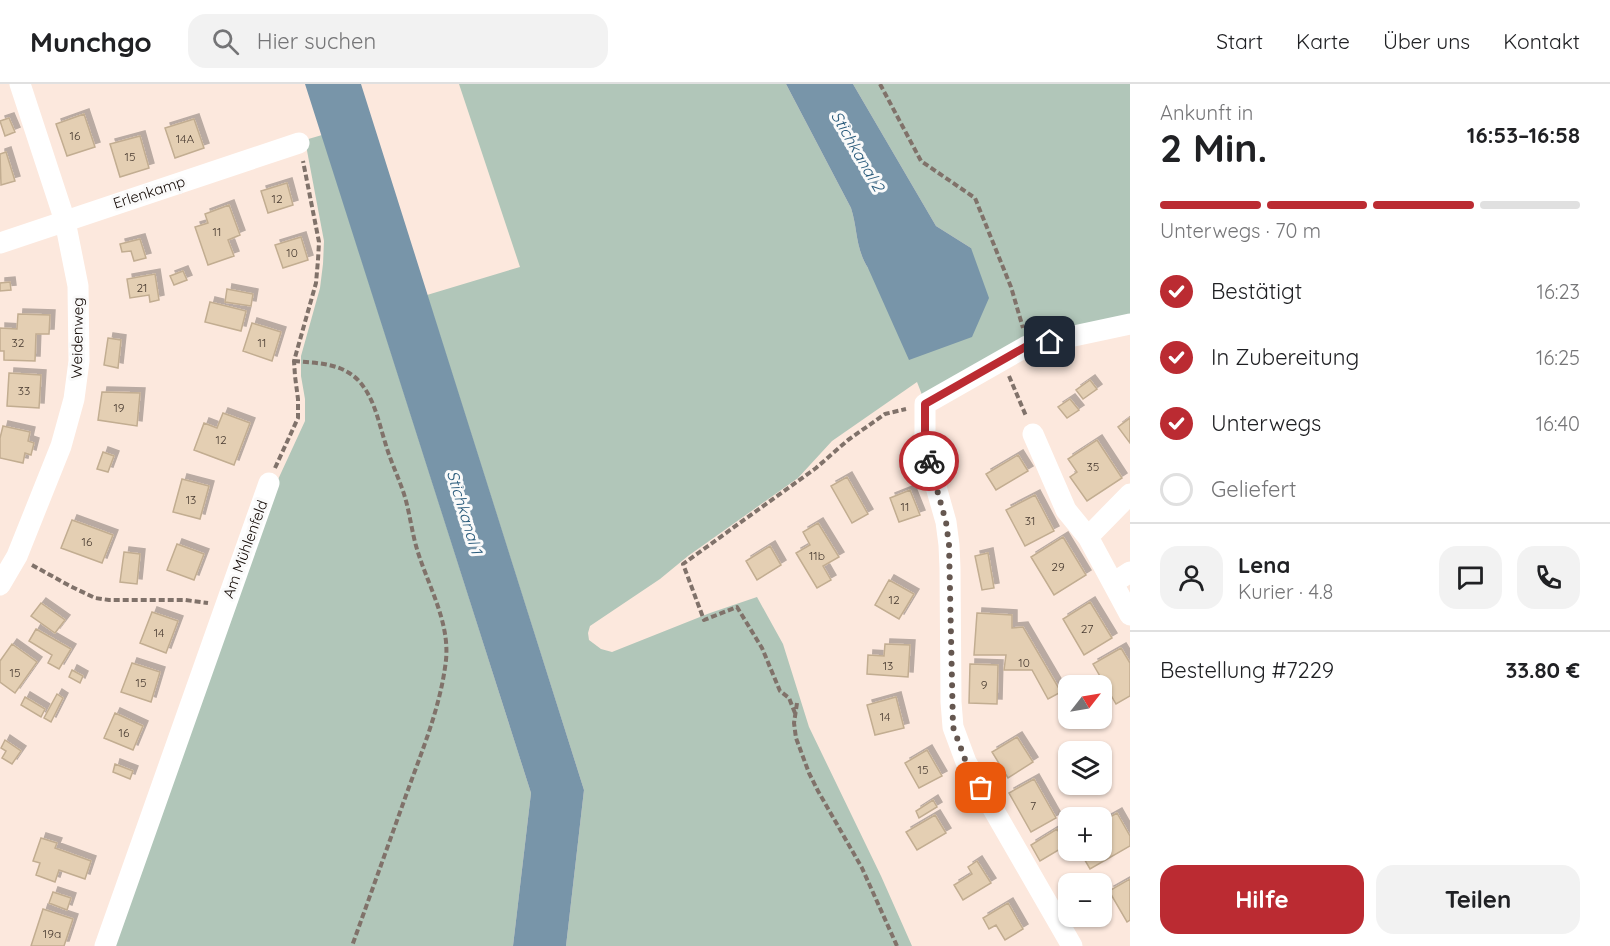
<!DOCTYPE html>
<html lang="de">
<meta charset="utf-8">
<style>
:root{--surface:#fff;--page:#f2f2f2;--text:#202124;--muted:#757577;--line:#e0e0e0;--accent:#bb2b32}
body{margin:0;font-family:Quicksand,sans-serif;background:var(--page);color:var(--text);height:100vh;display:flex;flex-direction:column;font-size:22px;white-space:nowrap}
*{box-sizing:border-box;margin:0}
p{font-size:20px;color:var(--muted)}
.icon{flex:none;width:33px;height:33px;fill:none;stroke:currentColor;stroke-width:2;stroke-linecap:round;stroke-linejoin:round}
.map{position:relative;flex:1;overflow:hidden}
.panel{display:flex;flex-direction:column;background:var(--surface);width:480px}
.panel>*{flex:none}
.needle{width:39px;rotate:59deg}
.tools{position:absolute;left:1058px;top:591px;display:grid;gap:12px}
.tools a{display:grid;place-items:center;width:54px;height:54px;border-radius:12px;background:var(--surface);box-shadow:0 2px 4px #0004;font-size:30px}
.pin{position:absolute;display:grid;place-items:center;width:51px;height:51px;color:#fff;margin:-26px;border-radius:12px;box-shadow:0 3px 9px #0006}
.courier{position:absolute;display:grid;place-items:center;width:60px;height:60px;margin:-30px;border:4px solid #bb2b32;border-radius:50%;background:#fff;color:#222;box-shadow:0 2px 8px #0007}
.overview em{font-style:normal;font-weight:800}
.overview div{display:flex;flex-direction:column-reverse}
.overview{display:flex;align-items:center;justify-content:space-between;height:102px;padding:0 30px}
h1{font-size:39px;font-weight:800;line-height:45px}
.bar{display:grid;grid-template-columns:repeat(4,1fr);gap:9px 6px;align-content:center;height:72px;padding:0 30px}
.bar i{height:8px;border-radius:4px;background:var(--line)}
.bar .active{background:var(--accent)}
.bar p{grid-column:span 4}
.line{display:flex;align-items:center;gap:15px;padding:0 30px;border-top:2px solid var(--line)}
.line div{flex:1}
.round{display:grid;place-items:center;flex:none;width:63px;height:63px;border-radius:18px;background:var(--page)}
ol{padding:0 30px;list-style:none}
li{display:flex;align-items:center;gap:18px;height:66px}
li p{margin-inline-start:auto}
li .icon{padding:6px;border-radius:50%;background:var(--accent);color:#fff;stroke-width:4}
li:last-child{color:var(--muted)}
li i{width:33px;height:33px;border:3px solid var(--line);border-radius:50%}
.button{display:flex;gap:12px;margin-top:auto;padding:12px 30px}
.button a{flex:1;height:69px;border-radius:18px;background:var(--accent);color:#fff;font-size:24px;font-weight:800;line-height:69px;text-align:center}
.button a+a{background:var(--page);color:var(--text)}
header{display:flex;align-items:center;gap:36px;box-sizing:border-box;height:84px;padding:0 30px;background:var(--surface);border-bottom:2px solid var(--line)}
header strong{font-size:28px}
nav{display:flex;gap:33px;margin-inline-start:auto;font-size:21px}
.search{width:420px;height:54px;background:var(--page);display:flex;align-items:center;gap:15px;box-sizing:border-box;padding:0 21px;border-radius:18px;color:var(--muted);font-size:22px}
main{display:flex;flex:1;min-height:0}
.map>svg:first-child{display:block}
</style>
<header>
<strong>Munchgo</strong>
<div class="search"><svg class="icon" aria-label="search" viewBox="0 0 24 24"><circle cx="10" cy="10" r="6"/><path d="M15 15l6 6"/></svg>Hier suchen</div>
<nav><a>Start</a><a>Karte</a><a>Über uns</a><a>Kontakt</a></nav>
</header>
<main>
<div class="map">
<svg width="1130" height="862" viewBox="0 0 1130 862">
<defs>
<filter id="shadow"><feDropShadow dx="5" dy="-5" stdDeviation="0" flood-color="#0004"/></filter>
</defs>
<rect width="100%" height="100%" fill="#fce8dd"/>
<!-- green -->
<path fill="#b1c6b9" d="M459,0H786L851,124C858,146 855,163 868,184L971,164L936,142L853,0H1130V235L1108,240L924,316L917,298L832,357L798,394L688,472L660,495L590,542L588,549L589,556L601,565L612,568L710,529L757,513L783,560L809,643L881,792L912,862H566L584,706L427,211L520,183Z
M322,51L531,709L513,862H113L275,402L305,337V315L301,292V272L320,204L323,180L324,157L305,56Z"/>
<!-- water -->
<path fill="#7895a9" d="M305,0H361L584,706L566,862H513L531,709Z
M786,0H853L936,142L971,164L989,214L972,253L909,276L868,184C855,163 858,146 851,124Z"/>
<!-- building -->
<path fill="#e4cfb3" stroke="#c2ad91" stroke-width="1.5" filter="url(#shadow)" d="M84,30L95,63L67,72L56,40Z
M9,34L15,48L5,52L0,37Z
M194,35L204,64L175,74L165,44Z
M140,52L149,84L120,93L110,60Z
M6,68L15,97L1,101L0,70Z
M287,99L293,121L268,129L261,107Z
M229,121L240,151L228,156L234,172L208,181L195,143L208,139L205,130Z
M301,153L308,176L283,184L275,161Z
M140,155L146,174L134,177L131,167L122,168L120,160Z
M183,187L187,196L174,201L170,192Z
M155,190L159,216L150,218L149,211L130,214L127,195Z
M10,198L11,206L0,207V199Z
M227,205L253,210L251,222L225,218Z
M210,218L246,227L241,247L205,238Z
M18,230L50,231L49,250H36L35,277L4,276V267H0V244L17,245Z
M252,239L281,248L272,277L243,267Z
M108,254L121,256L118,284L104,281Z
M9,289L41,291L39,324L7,322Z
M1090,296L1097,305L1083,315L1076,306Z
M102,308L140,309L137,342L98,336Z
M1070,315L1079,326L1067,334L1058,323Z
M223,329L250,339L234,381L194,366L204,339L217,344Z
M1130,334V359L1118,343Z
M3,342L30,348L28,357L34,359L31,371L25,369L23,379L0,374V354Z
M1097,356L1122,394L1087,417L1070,393L1077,388L1068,375Z
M103,368L114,372L108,388L97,385Z
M1018,371L1028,387L996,406L986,390Z
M847,393L868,430L852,439L831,402Z
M182,395L209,402L200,435L173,428Z
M910,406L920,431L899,438L890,414Z
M1035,411L1054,447L1025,462L1006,426Z
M72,436L113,451L102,479L61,464Z
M818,439L839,473L823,482L831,496L817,504L796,469L810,461L803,448Z
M1063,453L1086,491L1054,511L1031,473Z
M177,460L204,470L194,496L167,486Z
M770,462L781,481L757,496L746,477Z
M124,468L140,470L137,500L120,498Z
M988,469L994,504L982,506L975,472Z
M889,496L914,510L899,535L875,521Z
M1090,518L1112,554L1084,571L1063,535Z
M41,519L65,536L55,549L31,532Z
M152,528L178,537L166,569L140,559Z
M977,529L1012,531V544L1023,543L1061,608L1048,615L1032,586H1004L1006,571H974Z
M36,545L71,565L59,585L48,579L52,571L29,557Z
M12,560L37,578L15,609L0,598V577Z
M885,560L910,561L908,593L867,590L868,571L884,572Z
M1121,564L1130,579V612L1116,620L1093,580Z
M132,579L160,588L151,618L121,608Z
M970,580L998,581L997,620L969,619Z
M72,586L83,592L80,599L69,593Z
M57,610L63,614L51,638L44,634Z
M25,613L45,625L41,633L21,621Z
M896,613L904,644L875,651L867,621Z
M115,629L143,642L133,666L104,654Z
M1017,653L1033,678L1008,694L992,668Z
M5,656L21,667L12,680L2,674L6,667L1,664Z
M927,666L942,692L919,704L905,679Z
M115,680L133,687L130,695L113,688Z
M1034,695L1056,734L1031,748L1009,709Z
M933,716L937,723L919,734L916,727Z
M1117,729L1130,752V762L1090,785L1079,766H1101V738Z
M935,731L946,749L917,766L906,748Z
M1057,745L1067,761L1040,777L1031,761Z
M41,754L57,759L55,764L91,777L85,795L59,786L55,798L36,791L40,779L33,777Z
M977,777L991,799L963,816L954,801L972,790L968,783Z
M1130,795V836L1127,838L1109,807Z
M53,808L71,814L67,826L49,819Z
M1008,819L1023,845L1005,856L996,841L989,845L983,834Z
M43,825L73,835L64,862H31Z"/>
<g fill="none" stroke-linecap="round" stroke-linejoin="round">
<!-- path -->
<path stroke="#80726a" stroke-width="4" stroke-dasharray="6 3" stroke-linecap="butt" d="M880,0L921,77L975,114L1011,203L1023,244
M294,277C317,279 341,279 358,296C374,313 378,336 385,358C390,376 398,392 404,410C409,426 411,442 415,458C425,497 450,535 446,576C441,620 424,662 409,703C390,756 371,809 352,862
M1009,292L1026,332
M275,384L298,334V315L295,292L294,277L316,199L318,176L319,158L303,77
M32,481L70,502L95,514L109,516H185L208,519
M797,619L794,639L796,654L809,689L818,707L862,784L897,862
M795,629L789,614L780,607L762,564L737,523L704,536L683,480L816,384L848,356L885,330L906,325"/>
<!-- minor -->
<path stroke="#fff" stroke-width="21" d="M0,159L299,59
M1033,350L1066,426L1088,453
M1130,410L1088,453L1130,531
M1113,499L1130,488
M0,501L17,472L61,362L74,315L79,277L78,202L65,137L20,0
M105,862L269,399
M1072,862L966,678L953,643L951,618L950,484L949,461L946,438L925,364V320L1027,262L1130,240"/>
</g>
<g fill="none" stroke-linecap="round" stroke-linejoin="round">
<!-- done -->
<path stroke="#655750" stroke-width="6" stroke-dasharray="0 10.8" d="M929,377L946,438L949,461L953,643L966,678L981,704"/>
<!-- route -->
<path stroke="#bb2b32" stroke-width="8" d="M929,377L925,364V320L1027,262L1050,258"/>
</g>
<g text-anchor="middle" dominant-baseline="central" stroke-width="6" stroke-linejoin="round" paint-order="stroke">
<!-- number labels -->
<g font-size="12" fill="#473a30">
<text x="75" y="51">16</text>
<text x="185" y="54">14A</text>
<text x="130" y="72">15</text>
<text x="277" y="114">12</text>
<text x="217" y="147">11</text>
<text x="292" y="168">10</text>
<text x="142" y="203">21</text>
<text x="18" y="258">32</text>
<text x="262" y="258">11</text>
<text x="24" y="306">33</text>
<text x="119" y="323">19</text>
<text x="221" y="355">12</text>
<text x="1093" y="382">35</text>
<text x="191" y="415">13</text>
<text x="905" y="422">11</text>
<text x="1030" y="436">31</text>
<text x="87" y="457">16</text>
<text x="817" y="471">11b</text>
<text x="1058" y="482">29</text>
<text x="894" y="515">12</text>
<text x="1087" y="544">27</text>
<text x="159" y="548">14</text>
<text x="1024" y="578">10</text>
<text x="888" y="581">13</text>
<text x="15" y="588">15</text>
<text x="141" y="598">15</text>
<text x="984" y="600">9</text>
<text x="885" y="632">14</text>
<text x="124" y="648">16</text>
<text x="923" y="685">15</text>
<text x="1033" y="721">7</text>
<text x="52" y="849">19a</text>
</g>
<!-- street labels -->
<g font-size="15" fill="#130904" stroke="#fafafa">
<text transform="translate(149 108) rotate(-18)">Erlenkamp</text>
<text transform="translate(77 254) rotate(-89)">Weidenweg</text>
<text transform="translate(245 465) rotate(-70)">Am Mühlenfeld</text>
</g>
<!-- water labels -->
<g font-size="16" font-style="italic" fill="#2b5c7c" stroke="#fafafa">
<text transform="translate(858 67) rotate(60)">Stichkanal 2</text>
<text transform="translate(465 428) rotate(73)">Stichkanal 1</text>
</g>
</g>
</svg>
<div class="tools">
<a><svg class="needle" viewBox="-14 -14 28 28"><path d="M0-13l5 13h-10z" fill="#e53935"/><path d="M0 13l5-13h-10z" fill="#757577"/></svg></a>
<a><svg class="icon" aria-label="layers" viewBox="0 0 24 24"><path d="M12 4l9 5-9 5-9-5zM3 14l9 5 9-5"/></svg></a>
<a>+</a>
<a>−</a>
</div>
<div class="pin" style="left:981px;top:704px;background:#ea580c"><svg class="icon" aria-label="bag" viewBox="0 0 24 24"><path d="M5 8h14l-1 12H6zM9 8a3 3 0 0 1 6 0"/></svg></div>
<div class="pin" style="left:1050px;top:258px;background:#1f2937"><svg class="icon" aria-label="home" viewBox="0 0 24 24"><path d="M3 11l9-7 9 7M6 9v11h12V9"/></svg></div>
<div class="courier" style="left:929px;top:377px"><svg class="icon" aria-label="bike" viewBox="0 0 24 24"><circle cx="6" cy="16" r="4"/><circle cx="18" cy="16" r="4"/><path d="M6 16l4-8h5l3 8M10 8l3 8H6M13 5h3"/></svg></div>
</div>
<section class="panel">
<div class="overview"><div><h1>2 Min.</h1><p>Ankunft in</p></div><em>16:53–16:58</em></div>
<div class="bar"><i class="active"></i><i class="active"></i><i class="active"></i><i></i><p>Unterwegs · 70 m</p></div>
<ol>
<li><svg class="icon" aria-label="check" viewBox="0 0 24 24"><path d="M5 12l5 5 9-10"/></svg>Bestätigt<p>16:23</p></li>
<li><svg class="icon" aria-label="check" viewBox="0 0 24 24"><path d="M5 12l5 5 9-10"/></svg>In Zubereitung<p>16:25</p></li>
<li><svg class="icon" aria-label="check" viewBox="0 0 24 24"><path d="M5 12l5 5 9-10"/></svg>Unterwegs<p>16:40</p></li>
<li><i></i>Geliefert</li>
</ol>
<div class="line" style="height:108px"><a class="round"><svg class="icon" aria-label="person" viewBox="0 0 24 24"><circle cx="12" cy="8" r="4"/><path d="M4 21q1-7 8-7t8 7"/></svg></a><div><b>Lena</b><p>Kurier · 4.8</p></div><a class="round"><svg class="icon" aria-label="chat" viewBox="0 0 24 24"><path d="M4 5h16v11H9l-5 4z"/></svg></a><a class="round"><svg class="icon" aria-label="phone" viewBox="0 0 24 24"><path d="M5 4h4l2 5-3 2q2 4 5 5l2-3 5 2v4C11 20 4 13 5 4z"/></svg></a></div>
<div class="line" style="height:78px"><div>Bestellung #7229</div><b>33.80 €</b></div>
<div class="button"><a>Hilfe</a><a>Teilen</a></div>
</section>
</main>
